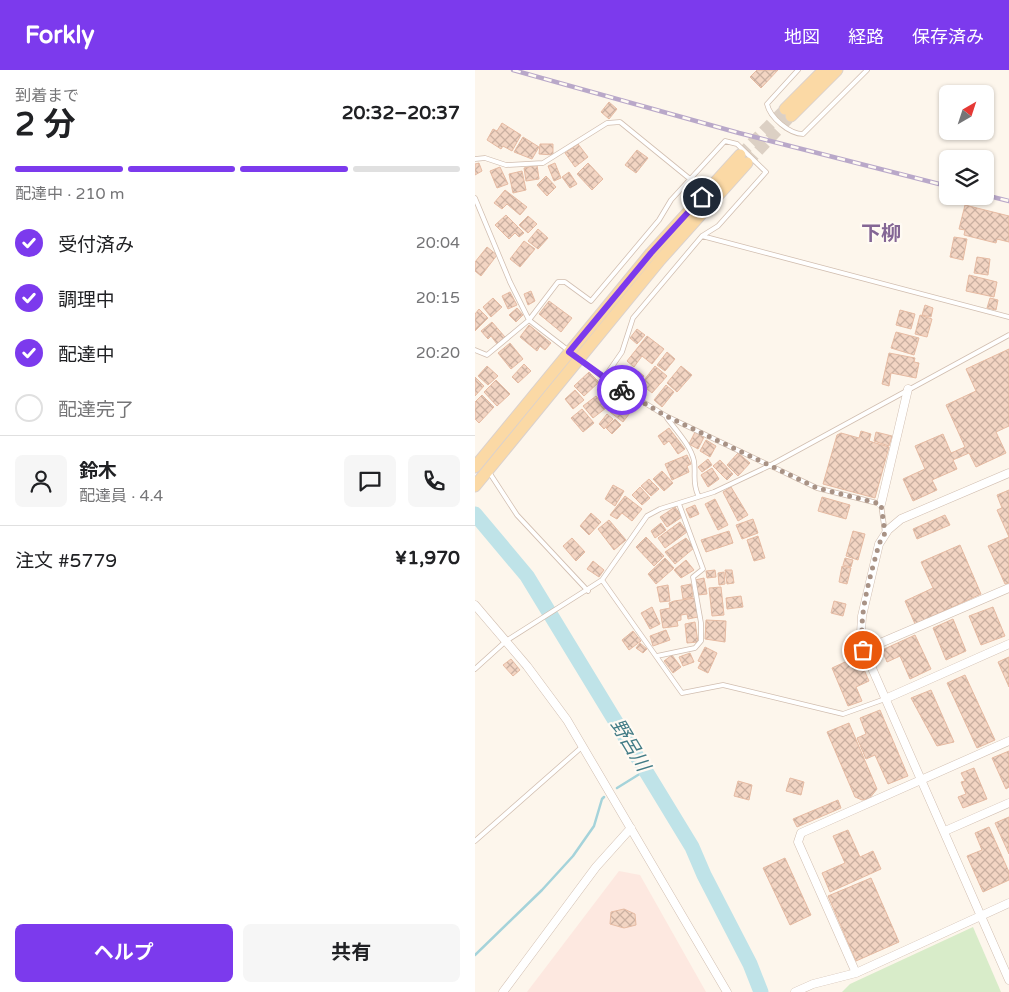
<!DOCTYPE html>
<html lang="ja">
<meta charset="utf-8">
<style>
:root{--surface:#fff;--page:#f6f6f6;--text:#202124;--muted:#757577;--line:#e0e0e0;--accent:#7c3aed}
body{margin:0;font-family:"Varela Round","Noto Sans JP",sans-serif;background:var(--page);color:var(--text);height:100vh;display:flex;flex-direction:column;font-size:19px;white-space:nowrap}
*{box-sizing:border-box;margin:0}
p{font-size:16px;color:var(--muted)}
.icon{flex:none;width:28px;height:28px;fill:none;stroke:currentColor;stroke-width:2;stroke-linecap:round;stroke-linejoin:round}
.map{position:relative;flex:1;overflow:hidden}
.sheet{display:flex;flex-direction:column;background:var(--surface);width:475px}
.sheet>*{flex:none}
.needle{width:32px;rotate:39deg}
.controls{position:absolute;left:464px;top:15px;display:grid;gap:10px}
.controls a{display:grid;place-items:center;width:55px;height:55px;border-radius:8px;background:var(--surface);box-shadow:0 1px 4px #0004;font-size:25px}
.pin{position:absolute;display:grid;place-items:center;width:42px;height:42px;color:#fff;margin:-21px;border:2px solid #fff;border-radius:50%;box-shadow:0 1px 5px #0007}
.courier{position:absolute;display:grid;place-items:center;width:50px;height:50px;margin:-25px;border:4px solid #7c3aed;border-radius:50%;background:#fff;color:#222;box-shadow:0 1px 6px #0007}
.head em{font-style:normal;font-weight:700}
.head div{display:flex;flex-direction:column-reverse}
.head{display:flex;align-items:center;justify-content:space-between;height:85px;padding:0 15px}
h1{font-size:32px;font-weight:700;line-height:38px}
.bar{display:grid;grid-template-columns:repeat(4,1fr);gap:8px 5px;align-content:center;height:60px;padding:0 15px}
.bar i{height:6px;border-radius:4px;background:var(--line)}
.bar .current{background:var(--accent)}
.bar p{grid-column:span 4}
.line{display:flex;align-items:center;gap:12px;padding:0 15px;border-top:1px solid var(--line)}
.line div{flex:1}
.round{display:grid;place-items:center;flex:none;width:52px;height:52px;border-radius:8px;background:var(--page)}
ol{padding:0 15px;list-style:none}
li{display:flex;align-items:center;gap:15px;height:55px}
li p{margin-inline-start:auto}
li .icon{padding:5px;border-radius:50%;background:var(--accent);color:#fff;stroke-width:4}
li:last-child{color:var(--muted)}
li i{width:28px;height:28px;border:2px solid var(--line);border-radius:50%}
.primary-button{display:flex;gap:10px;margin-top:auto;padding:10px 15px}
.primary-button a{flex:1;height:58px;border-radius:8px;background:var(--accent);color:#fff;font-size:20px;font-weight:700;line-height:58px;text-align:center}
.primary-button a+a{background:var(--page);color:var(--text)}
header{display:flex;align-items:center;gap:30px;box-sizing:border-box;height:70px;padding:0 25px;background:var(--accent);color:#fff}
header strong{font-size:24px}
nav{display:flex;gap:28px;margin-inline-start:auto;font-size:18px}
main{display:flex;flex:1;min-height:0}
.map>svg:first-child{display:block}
</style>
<header>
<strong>Forkly</strong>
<nav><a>地図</a><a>経路</a><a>保存済み</a></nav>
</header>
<main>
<section class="sheet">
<div class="head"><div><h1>2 分</h1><p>到着まで</p></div><em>20:32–20:37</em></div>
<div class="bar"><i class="current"></i><i class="current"></i><i class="current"></i><i></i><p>配達中 · 210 m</p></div>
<ol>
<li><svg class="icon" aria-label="check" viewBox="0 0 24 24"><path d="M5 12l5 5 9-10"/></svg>受付済み<p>20:04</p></li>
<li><svg class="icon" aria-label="check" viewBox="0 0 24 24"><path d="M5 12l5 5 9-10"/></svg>調理中<p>20:15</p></li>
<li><svg class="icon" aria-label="check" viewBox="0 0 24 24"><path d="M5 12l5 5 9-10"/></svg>配達中<p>20:20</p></li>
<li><i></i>配達完了</li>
</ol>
<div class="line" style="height:90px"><a class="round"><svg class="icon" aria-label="person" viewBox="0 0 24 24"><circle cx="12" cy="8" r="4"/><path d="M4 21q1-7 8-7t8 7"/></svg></a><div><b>鈴木</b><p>配達員 · 4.4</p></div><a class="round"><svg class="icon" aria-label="chat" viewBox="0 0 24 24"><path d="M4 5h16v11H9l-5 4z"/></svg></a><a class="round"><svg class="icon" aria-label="phone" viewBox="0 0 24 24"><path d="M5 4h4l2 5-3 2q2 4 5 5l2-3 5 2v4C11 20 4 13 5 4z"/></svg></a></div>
<div class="line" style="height:65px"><div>注文 #5779</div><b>¥1,970</b></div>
<div class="primary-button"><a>ヘルプ</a><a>共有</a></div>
</section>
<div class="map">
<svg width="534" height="922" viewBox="0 0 534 922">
<defs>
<pattern id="building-cross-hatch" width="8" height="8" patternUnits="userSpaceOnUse" patternTransform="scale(1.25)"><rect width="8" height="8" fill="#f3d5c3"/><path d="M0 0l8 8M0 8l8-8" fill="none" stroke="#cab0a1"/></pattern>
</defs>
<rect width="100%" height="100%" fill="#fdf6ec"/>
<!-- commercial -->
<path fill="#fde8e0" d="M144,801L165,805L231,922H52Z"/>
<!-- garden -->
<path fill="#d8ecc9" d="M498,857L526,922H367L375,914Z"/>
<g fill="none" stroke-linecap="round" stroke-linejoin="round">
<!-- stream -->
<path stroke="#a5d3da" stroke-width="2.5" d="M142,718L171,700
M0,885L67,820L98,786L119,756L127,729L129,727"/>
<!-- river -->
<path stroke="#bfe3e8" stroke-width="15" d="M0,444L52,506L217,777L229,805L275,894L286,922"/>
</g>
<!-- building -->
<path fill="url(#building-cross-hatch)" stroke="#e6bba3" d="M282,0H303L286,18L275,7Z
M134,32L142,39L134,49L126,42Z
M27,53L46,65L37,81L28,76L26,79L12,70L18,59L22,61Z
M48,67L64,77L57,89L39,82Z
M65,74H78V85L64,84Z
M103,74L113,87L100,97L90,83Z
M162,80L173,88L161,103L150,95Z
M4,93L7,101L0,105V94Z
M80,93L86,108L79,111L73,96Z
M113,93L128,109L117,120L102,104Z
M62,95L64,109L51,111L49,98Z
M25,97L33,114L22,118L15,101Z
M47,101L51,120L38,123L34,104Z
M94,102L102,114L95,118L87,107Z
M71,106L81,117L72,126L62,115Z
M30,120L52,137L45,145L32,134L27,139L19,133Z
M490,135L534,146V172L522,169L521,173L489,165L490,160L484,159Z
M31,145L49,163L44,167L40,163L34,169L20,155Z
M53,146L62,154L53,163L44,155Z
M63,159L73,168L63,179L53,171Z
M479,167L492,169L488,190L475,187Z
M49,171L60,179L45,197L35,189Z
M12,177L22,185L6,206L0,201V192Z
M502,187L515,189L513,205L499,203Z
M494,205L522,212L519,227L491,221Z
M56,221L60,231L53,235L49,224Z
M35,222L42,235L33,239L27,226Z
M18,228L27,237L16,247L8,237Z
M515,228L523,230L521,240L512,238Z
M74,231L97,248L86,262L64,244Z
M450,235L458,238L456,247L447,245Z
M42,238L48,245L41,252L34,245Z
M4,239L13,248L0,261V244Z
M425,240L440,244L436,259L421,255Z
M445,245L457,249L452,267L440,264Z
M17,252L30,267L22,274L16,266L13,269L6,261Z
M54,255L76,273L70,280L65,276L62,281L45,267Z
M162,259L170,265L162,274L155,268Z
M421,262L444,268L439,285L416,278Z
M172,266L189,279L177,294L167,286L159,297L152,291Z
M35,273L48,289L36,299L23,283Z
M534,279V356L521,362L531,383L501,397L494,383L478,390L482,399L457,410L462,420L438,431L428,409L450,399L440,376L468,364L476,383L490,377L471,335L501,321L491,299Z
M192,282L200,289L190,301L182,295Z
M414,283L440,288L439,292L444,293L441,308L416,303L414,316L407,314Z
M49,294L56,301L43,313L37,307Z
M12,296L23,306L13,315L3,306Z
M180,296L192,306L177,323L166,314Z
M206,296L217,305L202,322L192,313Z
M163,301L169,306L158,319L152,313Z
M114,302L124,312L109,326L99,316Z
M0,307L9,316L0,326Z
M21,310L35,324L22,336L9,322Z
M191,315L199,322L187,337L179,330Z
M100,320L109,330L98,339L90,329Z
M7,325L19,337L4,353L0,349V332Z
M149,325L161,335L148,352L135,342Z
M121,326L131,338L118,348L108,336Z
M107,339L119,353L108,362L96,348Z
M132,344L138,349L129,359L124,354Z
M140,349L146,355L137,364L131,358Z
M194,358L210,379L203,384L194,371L189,375L183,366Z
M386,361L396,364L394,371L414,377L400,428L348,414L362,365L366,363L384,368Z
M220,362L229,367L223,379L214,374Z
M401,362L417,366L414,376L399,371Z
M231,370L241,376L235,387L225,381Z
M263,383L275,393L263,406L252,395Z
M212,385L216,394L212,396L214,402L197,410L190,394Z
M233,389L237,395L227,402L223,397Z
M245,390L258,404L252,410L238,396Z
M237,398L244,409L233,417L226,405Z
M187,401L198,413L189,421L178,409Z
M174,409L184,419L176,426L166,416Z
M138,415L149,421L140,436L130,429Z
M165,417L175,428L167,435L157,425Z
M256,417L273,445L263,451L248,422Z
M534,420V467L522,440L527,438L522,425Z
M150,426L167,439L157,451L147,443L142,449L135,445Z
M347,427L375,435L371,449L343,441Z
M240,429L253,455L243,460L230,434Z
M220,435L224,444L215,448L211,439Z
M200,437L207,447L192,457L185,447Z
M116,443L126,452L114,465L105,456Z
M470,445L475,455L442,469L438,459Z
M278,449L283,463L267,469L261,455Z
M134,450L151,470L139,480L123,459Z
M205,452L212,462L190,478L183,468Z
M186,453L191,460L180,468L176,461Z
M254,461L258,473L231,482L226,470Z
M378,461L390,464L383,490L371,486Z
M283,466L290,488L279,491L272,470Z
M171,467L189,486L179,496L161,477Z
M534,467V513L530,514L513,476Z
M97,468L110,482L101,491L88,476Z
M211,468L219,478L200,494L190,482Z
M485,475L506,524L440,554L430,531L458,518L446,492Z
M190,488L199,498L181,514L173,504Z
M370,488L378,490L376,497L368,495Z
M211,490L219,500L206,508L199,500Z
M118,491L129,500L124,507L112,499Z
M367,496L376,498L372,514L364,512Z
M240,500L241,507L232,508L231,501Z
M250,500H257L259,513L252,514Z
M249,502L250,514L244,515L243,503Z
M229,508L232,524L223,525L220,510Z
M216,514L218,527L208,529L206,516Z
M193,515L195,531L185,532L182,517Z
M246,517L249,545L237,546L234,518Z
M266,526L268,537L252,539L251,528Z
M220,528L223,547L213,549L212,544L206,545V550L202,551L203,556L188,558L185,540L195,538L194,533L199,531Z
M359,531L371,534L368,546L356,543Z
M177,537L185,554L175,559L166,543Z
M518,537L530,566L506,575L494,546Z
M478,549L491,581L471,590L458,558Z
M231,550L251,551L250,572L230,569Z
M220,552L223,572L212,573L210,554Z
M191,560L195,570L178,576L175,566Z
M158,561L166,571L154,580L147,570Z
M440,565L456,599L435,609L425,586L412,592L407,580Z
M165,573L172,579L168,583L161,578Z
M230,577L242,583L233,603L223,598L226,592L223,591Z
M215,583L219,592L208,596L204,587Z
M197,585L206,597L198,603L189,591Z
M383,586L394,611L381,617L387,631L373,636L357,598Z
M534,587V617L523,592Z
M36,589L45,600L38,606L28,595Z
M490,605L520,670L502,678L472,613Z
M456,620L479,672L462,676L436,628Z
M405,640L433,706L413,714L400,685L391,689L382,668L391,664L385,648Z
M374,653L402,719L394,729L387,730L380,727L352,662Z
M534,681V717L531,719L517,688Z
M499,698L512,729L488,738L483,727L491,724L486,712L490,711L486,703Z
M315,708L329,712L326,725L311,721Z
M263,711L277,715L274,730L259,726Z
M363,730L366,738L322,757L318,749Z
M534,747V784L520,753Z
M514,757L534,802V810L508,822L492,786L507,780L500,763Z
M373,760L385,787L398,781L406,799L355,822L347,803L370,793L358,766Z
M310,788L336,845L315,855L288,798Z
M396,808L424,872L381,891L353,826Z
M149,839L160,844L161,855L149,858L135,854L136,842Z"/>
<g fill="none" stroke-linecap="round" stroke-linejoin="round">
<!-- primary-tunnel -->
<path stroke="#dcd0c4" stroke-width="11" stroke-dasharray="11 5.5" stroke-linecap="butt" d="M265,85L310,39
M272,93L316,46"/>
<defs>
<path id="lane" d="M323,0L292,34C295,48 315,64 328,64L392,0
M0,89L10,88L31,95L68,93L132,53L145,52L215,109
M0,128L35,212L54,250L12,285L0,280
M227,166L534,247
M129,308L147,282L158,248L227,166L243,156L291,102L262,74L250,71L196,130L184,150L116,231L90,212H83L54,250L129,308L191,346L342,418L406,434L410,463
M192,348C201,360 216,376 219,391C221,404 217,412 223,425
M14,402L42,445L113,521
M127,510L207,623L248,615L368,644L410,629
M182,586L220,578L226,571V553L218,507L228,499L204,434
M0,599L31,571L127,510L172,446L185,439L239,422L294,396L534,265
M0,771L108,676"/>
<path id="street" d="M534,403L426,449L413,460L404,474L387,546L386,563L389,580L534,910
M406,434L433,319
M0,535L52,596L92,650L252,922
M389,580L534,518
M410,629L534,574
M470,761L534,733
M381,903L323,772L326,763L534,671
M28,922L121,797L156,758
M320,922L338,914L381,903L534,833"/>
<path id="primary" d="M310,39L349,0
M316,46L362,0
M0,397L176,183L265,85
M0,416L185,190L272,93"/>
</defs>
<!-- lane casing -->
<use href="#lane" stroke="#d1beb0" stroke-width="5.5"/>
<!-- street casing -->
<use href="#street" stroke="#d1beb0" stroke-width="9"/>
<!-- primary casing -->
<use href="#primary" stroke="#dad1cd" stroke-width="13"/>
<!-- lane -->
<use href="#lane" stroke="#fff" stroke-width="4"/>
<!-- street -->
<use href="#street" stroke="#fff" stroke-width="8"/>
<!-- primary -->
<use href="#primary" stroke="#fbd9a5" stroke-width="11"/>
<defs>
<path id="rail" d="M38,0L264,63L472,116
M510,125L534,131"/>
</defs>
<!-- rail casing -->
<use href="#rail" stroke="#b9a8c9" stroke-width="4.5"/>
<!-- rail -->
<use href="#rail" stroke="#fffaf3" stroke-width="2.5" stroke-dasharray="8" stroke-linecap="butt"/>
</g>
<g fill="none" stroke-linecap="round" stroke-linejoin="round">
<!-- done -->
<path stroke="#a89285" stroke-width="5" stroke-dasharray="0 9" d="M147,320L191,346L342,418L406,434L410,463L404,474C395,508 383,544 388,580"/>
<!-- route -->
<path stroke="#7c3aed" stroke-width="6" d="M147,320L94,282L176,183L227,127"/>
</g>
<g text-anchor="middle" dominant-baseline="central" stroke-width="4.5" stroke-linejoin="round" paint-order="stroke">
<!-- water labels -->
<g font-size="19" font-style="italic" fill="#437c86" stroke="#fffaf3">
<text transform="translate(155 675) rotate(59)">野呂川</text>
</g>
<!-- quarter labels -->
<g font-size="20" font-weight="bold" fill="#846695" stroke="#fffaf3">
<text x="406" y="164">下柳</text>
</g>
</g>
</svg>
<div class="controls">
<a><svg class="needle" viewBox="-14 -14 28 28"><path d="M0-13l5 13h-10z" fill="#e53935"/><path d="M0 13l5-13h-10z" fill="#757577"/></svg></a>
<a><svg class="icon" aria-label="layers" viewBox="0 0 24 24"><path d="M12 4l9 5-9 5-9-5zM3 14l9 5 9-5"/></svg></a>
</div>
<div class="pin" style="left:388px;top:580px;background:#ea580c"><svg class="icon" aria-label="bag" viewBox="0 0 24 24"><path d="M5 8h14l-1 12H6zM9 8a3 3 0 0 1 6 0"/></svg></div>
<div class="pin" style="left:227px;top:127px;background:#1f2937"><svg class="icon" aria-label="home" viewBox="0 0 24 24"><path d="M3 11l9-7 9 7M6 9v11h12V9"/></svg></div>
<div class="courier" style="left:147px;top:320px"><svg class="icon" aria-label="bike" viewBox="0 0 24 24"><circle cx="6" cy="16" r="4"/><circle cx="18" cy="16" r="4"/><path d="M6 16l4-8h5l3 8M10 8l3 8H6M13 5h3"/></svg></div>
</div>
</main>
